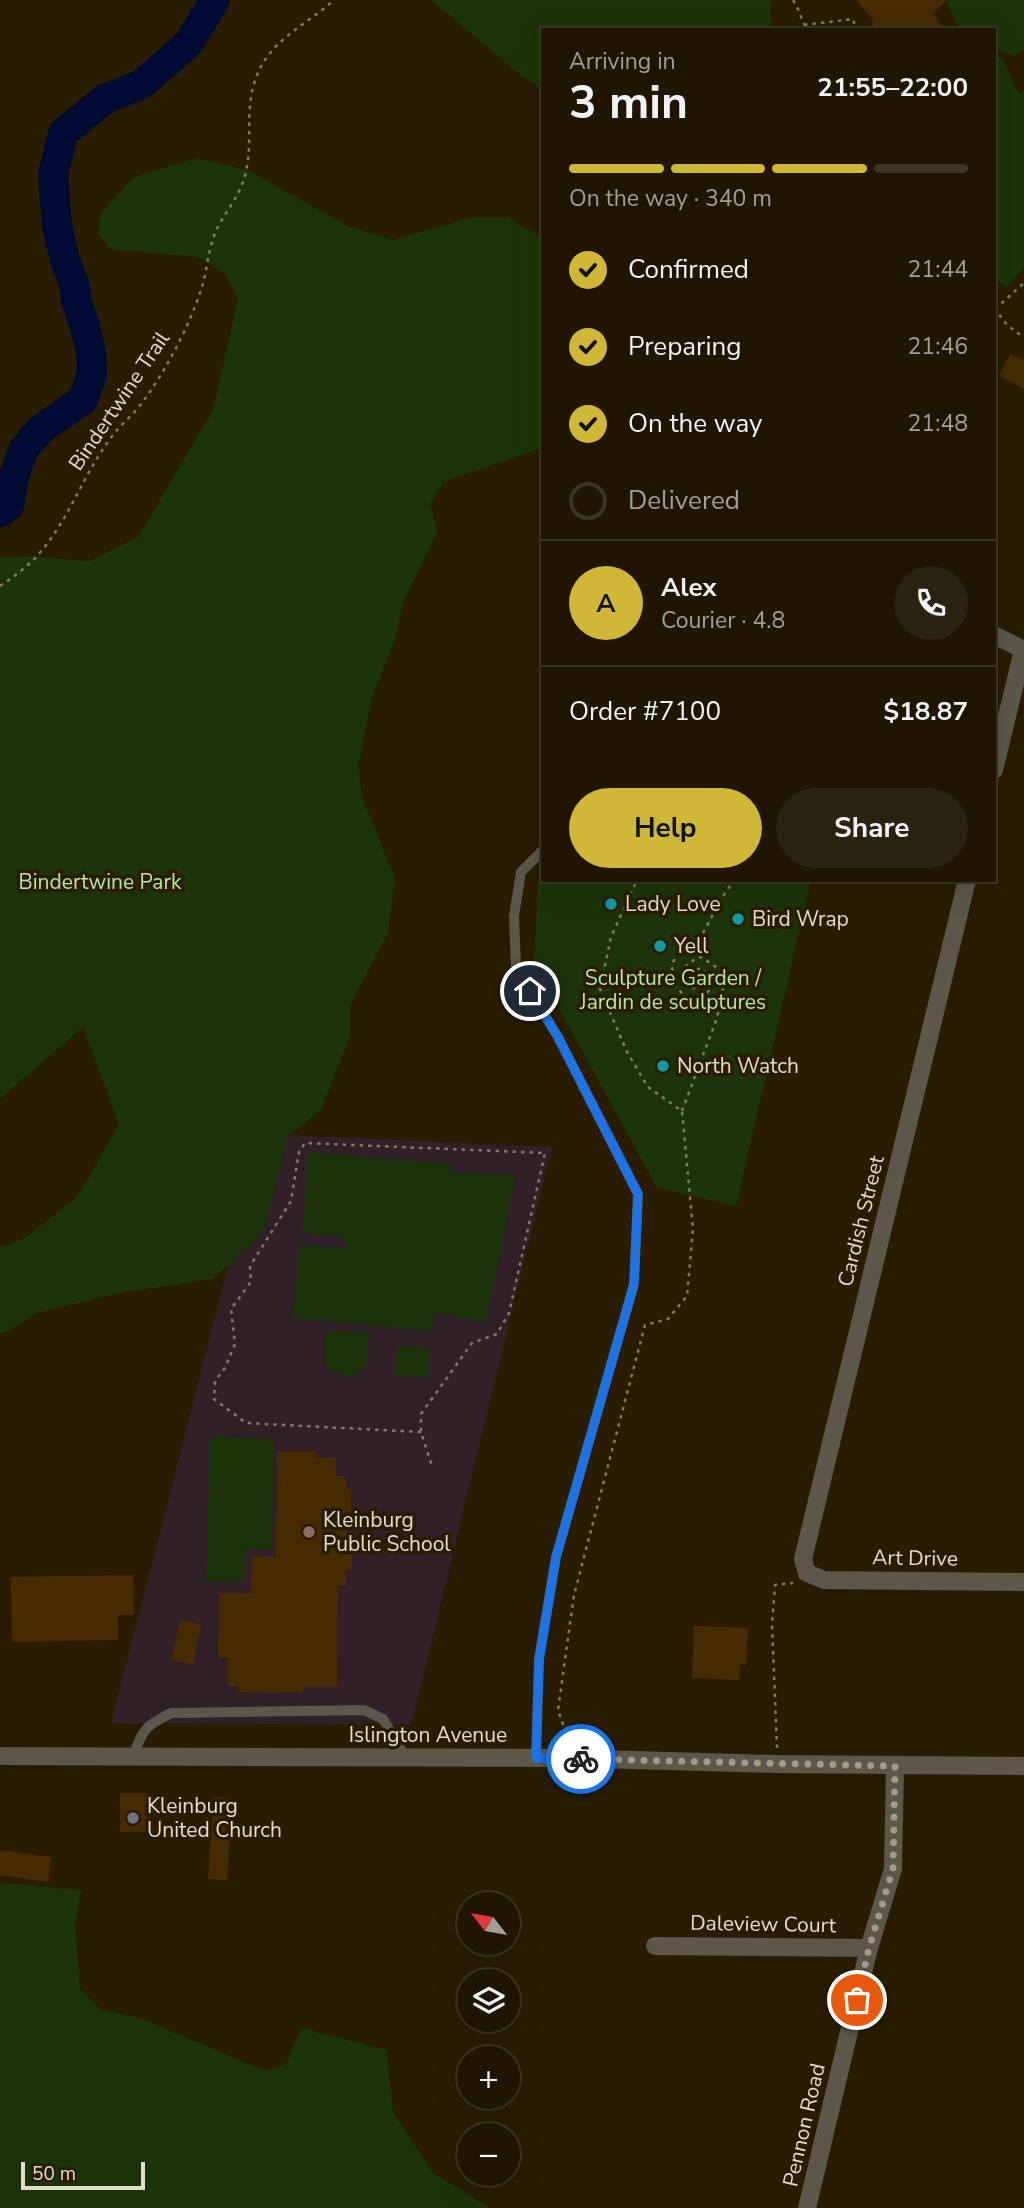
<!DOCTYPE html>
<meta charset="utf-8">
<style>
:root{--surface:#1f1501;--page:#2c2210;--text:#f1f3f6;--muted:#a19f99;--line:#3c3423;--accent:#d0b837}
body{margin:0;font-family:"Nunito Sans",sans-serif;background:var(--page);color:var(--text);height:100vh;display:flex;flex-direction:column;font-size:26px;white-space:nowrap}
*{box-sizing:border-box;margin:0}
p{font-size:23px;color:var(--muted)}
.icon{flex:none;width:38px;height:38px;fill:none;stroke:currentColor;stroke-width:2;stroke-linecap:round;stroke-linejoin:round}
.map{position:relative;flex:1;overflow:hidden}
.sheet{position:absolute;left:541px;top:28px;width:455px;height:854px;display:flex;flex-direction:column;background:var(--surface);border-radius:0px;box-shadow:0 7px 28px #0002,0 0 0 2px var(--line)}
.sheet>*{flex:none}
.needle{width:46px;rotate:301deg}
.tools{position:absolute;left:457px;top:1892px;display:grid;gap:14px}
.tools a{display:grid;place-items:center;width:63px;height:63px;border-radius:50%;background:var(--surface);box-shadow:0 7px 28px #0002,0 0 0 2px var(--line);font-size:35px}
.scale{position:absolute;left:21px;bottom:18px;width:124px;box-sizing:border-box;padding-left:7px;border:4px solid #e4dccc;border-top:0;font-size:19px;line-height:24px;white-space:nowrap;color:#e4dccc;-webkit-text-stroke:5px #291c01;paint-order:stroke}
.pin{position:absolute;display:grid;place-items:center;width:60px;height:60px;color:#fff;margin:-30px;border:4px solid #fff;border-radius:50%;box-shadow:0 2px 7px #0007}
.courier{position:absolute;display:grid;place-items:center;width:70px;height:70px;margin:-35px;border:5px solid #1a73e8;border-radius:50%;background:#fff;color:#222;box-shadow:0 2px 9px #0007}
.overview em{font-style:normal;font-weight:700}
.overview div{display:flex;flex-direction:column-reverse}
.overview{display:flex;align-items:center;justify-content:space-between;height:119px;padding:0 28px}
h1{font-size:46px;font-weight:700;line-height:52px}
.bar{display:grid;grid-template-columns:repeat(4,1fr);gap:10px 7px;align-content:center;height:84px;padding:0 28px}
.bar i{height:9px;border-radius:5px;background:var(--line)}
.bar .current{background:var(--accent)}
.bar p{grid-column:span 4}
.line{display:flex;align-items:center;gap:18px;padding:0 28px;border-top:2px solid var(--line)}
.line div{flex:1}
.round{display:grid;place-items:center;flex:none;width:74px;height:74px;border-radius:37px;background:var(--page)}
ol{padding:0 28px;list-style:none}
li{display:flex;align-items:center;gap:21px;height:77px}
li p{margin-inline-start:auto}
li .icon{padding:7px;border-radius:50%;background:var(--accent);color:#111;stroke-width:4}
li:last-child{color:var(--muted)}
li i{width:38px;height:38px;border:4px solid var(--line);border-radius:50%}
.primary-button{display:flex;gap:14px;margin-top:auto;padding:14px 28px}
.primary-button a{flex:1;height:80px;border-radius:42px;background:var(--accent);color:#111;font-size:28px;font-weight:700;line-height:80px;text-align:center}
.primary-button a+a{background:var(--page);color:var(--text)}
.map>svg:first-child{display:block}
</style>
<div class="map">
<svg width="1024" height="2208" viewBox="0 0 1024 2208">
<rect width="100%" height="100%" fill="#291c01"/>
<!-- education -->
<path fill="#312028" d="M289,1135L552,1147L411,1725L111,1723L229,1263L262,1235Z"/>
<!-- green -->
<path fill="#1c340a" d="M431,0H770L772,30H542V90L518,73Z
M946,0H1024V49L1015,56L994,49V30H959Z
M1002,58L1018,93L1024,95V267L1006,288L994,278V59Z
M197,158L247,170L348,226L393,240L473,217H508L542,238V448L443,482L430,505L438,531L403,602L396,636L372,698L358,767L362,797L395,878L388,933L350,1005V1036L321,1110L289,1135L262,1235L212,1279L119,1293L37,1313L10,1330L0,1334V1246H8L28,1236L78,1196L119,1124L83,1027L0,1099V558L23,556L90,561L138,537L213,410L238,299L225,274L197,257L110,249L98,234L101,213L134,177Z
M542,878V880H811L736,1206L657,1188L534,963L538,882Z
M309,1152L450,1164V1172L516,1175L485,1322L434,1312L432,1331L293,1318L300,1245L350,1249L343,1240V1236L302,1233Z
M328,1331L369,1332L366,1365L354,1375H341L326,1366L325,1336Z
M397,1347L429,1348L428,1377L396,1376Z
M210,1437L274,1439L271,1549H245L244,1582L206,1581Z
M0,1883L81,1890L75,1926L80,1989L101,2010L140,2018L265,2071L286,2064L301,2028L386,2050L393,2112L432,2172L490,2208H0Z"/>
<g fill="none" stroke-linecap="round" stroke-linejoin="round">
<!-- river -->
<path stroke="#000b33" stroke-width="30" d="M0,512L9,506L13,480L23,450L41,429L83,400L92,373L91,352L84,323L76,301L75,288L65,260L57,226L53,175L63,133L105,99L142,84L188,44L215,0"/>
</g>
<!-- building -->
<path fill="#472c01" d="M856,0H947L933,13L941,25L934,30H872L873,20Z
M1010,354L1024,360V389L999,376Z
M277,1451H315V1457L336,1458L335,1476H346V1488L351,1489L352,1570H346V1586H338L337,1686H304L303,1693L238,1692V1686H228V1658H218L219,1593H251L252,1556L276,1557Z
M133,1575L134,1615H118V1640L12,1642L11,1577Z
M180,1620L201,1624L193,1665L171,1660Z
M694,1626L748,1628L746,1665L740,1664L739,1680L692,1678Z
M120,1793H147V1832H120Z
M213,1797L232,1798L227,1880L208,1879Z
M0,1850L51,1857L48,1882L0,1875Z"/>
<g fill="none" stroke-linecap="round" stroke-linejoin="round">
<!-- path -->
<path stroke="#847963" stroke-width="2.5" stroke-dasharray="3.5 5" stroke-linecap="butt" d="M793,0C800,10 801,21 808,30
M804,25L853,19L856,30
M994,308L1007,325L1022,336
M995,309L1024,283
M0,586C13,577 26,568 37,556C68,522 83,475 110,439C119,426 132,416 142,403C166,370 188,329 201,290C207,272 208,251 215,233C223,215 236,201 243,182C257,142 239,104 263,63C279,36 311,21 334,0
M708,976L713,981C710,992 705,996 696,1001L686,998L674,984L672,966L675,957L703,933L722,898L734,880
M682,1111L717,1018L723,988V979L719,969L701,957L688,963L684,971L688,982L695,989L703,983L708,975L700,968L693,972L688,982
M421,1432L246,1423L214,1399L215,1381L225,1368L235,1344L231,1309L251,1282L250,1266L291,1201L299,1152L305,1143L545,1153L509,1313L497,1334L472,1343L421,1414V1432L432,1466
M566,1733L558,1710L574,1595L645,1325L668,1319L687,1296L693,1229L682,1111L648,1087L627,1052L600,989L611,937L637,880
M777,1748L772,1624L775,1585L793,1583"/>
<!-- service -->
<path stroke="#5c574a" stroke-width="10" d="M133,1756C144,1728 144,1727 171,1713L364,1710L383,1719L406,1758
M536,1758L539,1659L556,1557L634,1284L638,1194L558,1037L516,968L514,916L521,872L542,851"/>
<!-- minor -->
<path stroke="#5c574a" stroke-width="18" d="M994,635L1024,650
M994,770L1023,650
M967,880L803,1559L807,1573L824,1580L1024,1582
M655,1946L869,1948
M807,2208L869,1948L893,1869L895,1766"/>
<!-- tertiary -->
<path stroke="#5c574a" stroke-width="18" d="M0,1756L563,1758L777,1764L1024,1766"/>
</g>
<g fill="none" stroke-linecap="round" stroke-linejoin="round">
<!-- done -->
<path stroke="#a39985" stroke-width="7" stroke-dasharray="0 12.6" d="M581,1759L895,1766L893,1869L869,1948L857,2000"/>
<!-- route -->
<path stroke="#1a73e8" stroke-width="9" d="M530,991L558,1037L638,1194L634,1284L556,1557L539,1660L536,1758L581,1759"/>
</g>
<!-- markers -->
<g fill="#0f9aa8" stroke="#291c01" stroke-width="2.5">
<circle cx="611" cy="904" r="7"/>
<circle cx="738" cy="919" r="7"/>
<circle cx="660" cy="946" r="7"/>
<circle cx="663" cy="1066" r="7"/>
</g>
<circle fill="#8d6e63" stroke="#291c01" stroke-width="2.5" cx="309" cy="1532" r="7"/>
<circle fill="#6b7280" stroke="#291c01" stroke-width="2.5" cx="133" cy="1818" r="7"/>
<g text-anchor="middle" dominant-baseline="central" stroke-width="7" stroke-linejoin="round" paint-order="stroke">
<!-- street labels -->
<g font-size="21" fill="#e4dccc" stroke="#291c01">
<text transform="translate(119 401) rotate(-56)">Bindertwine Trail</text>
<text transform="translate(861 1221) rotate(-76)">Cardish Street</text>
<text transform="translate(915 1558) rotate(1)">Art Drive</text>
<text x="428" y="1735">Islington Avenue</text>
<text transform="translate(763 1924) rotate(1)">Daleview Court</text>
<text transform="translate(804 2125) rotate(-77)">Pennon Road</text>
</g>
<!-- park labels -->
<g font-size="21" fill="#b7e89b" stroke="#291c01">
<text x="100" y="882">Bindertwine Park</text>
<text x="673" y="978">Sculpture Garden /<tspan x="673" dy="24">Jardin de sculptures</tspan></text>
</g>
<!-- poi labels -->
<g font-size="21" fill="#e4dccc" stroke="#291c01" text-anchor="start">
<text x="625" y="904">Lady Love</text>
<text x="752" y="919">Bird Wrap</text>
<text x="674" y="946">Yell</text>
<text x="677" y="1066">North Watch</text>
<text x="323" y="1520">Kleinburg<tspan x="323" dy="24">Public School</tspan></text>
<text x="147" y="1806">Kleinburg<tspan x="147" dy="24">United Church</tspan></text>
</g>
</g>
</svg>
<div class="tools">
<a><svg class="needle" viewBox="-14 -14 28 28"><path d="M0-13l5 13h-10z" fill="#e53935"/><path d="M0 13l5-13h-10z" fill="#a19f99"/></svg></a>
<a><svg class="icon" aria-label="layers" viewBox="0 0 24 24"><path d="M12 4l9 5-9 5-9-5zM3 14l9 5 9-5"/></svg></a>
<a>+</a>
<a>−</a>
</div>
<div class="scale">50 m</div>
<div class="pin" style="left:857px;top:2000px;background:#ea580c"><svg class="icon" aria-label="bag" viewBox="0 0 24 24"><path d="M5 8h14l-1 12H6zM9 8a3 3 0 0 1 6 0"/></svg></div>
<div class="pin" style="left:530px;top:991px;background:#1f2937"><svg class="icon" aria-label="home" viewBox="0 0 24 24"><path d="M3 11l9-7 9 7M6 9v11h12V9"/></svg></div>
<div class="courier" style="left:581px;top:1759px"><svg class="icon" aria-label="bike" viewBox="0 0 24 24"><circle cx="6" cy="16" r="4"/><circle cx="18" cy="16" r="4"/><path d="M6 16l4-8h5l3 8M10 8l3 8H6M13 5h3"/></svg></div>
<section class="sheet">
<div class="overview"><div><h1>3 min</h1><p>Arriving in</p></div><em>21:55–22:00</em></div>
<div class="bar"><i class="current"></i><i class="current"></i><i class="current"></i><i></i><p>On the way · 340 m</p></div>
<ol>
<li><svg class="icon" aria-label="check" viewBox="0 0 24 24"><path d="M5 12l5 5 9-10"/></svg>Confirmed<p>21:44</p></li>
<li><svg class="icon" aria-label="check" viewBox="0 0 24 24"><path d="M5 12l5 5 9-10"/></svg>Preparing<p>21:46</p></li>
<li><svg class="icon" aria-label="check" viewBox="0 0 24 24"><path d="M5 12l5 5 9-10"/></svg>On the way<p>21:48</p></li>
<li><i></i>Delivered</li>
</ol>
<div class="line" style="height:126px"><b class="round" style="background:var(--accent);color:#111">A</b><div><b>Alex</b><p>Courier · 4.8</p></div><a class="round"><svg class="icon" aria-label="phone" viewBox="0 0 24 24"><path d="M5 4h4l2 5-3 2q2 4 5 5l2-3 5 2v4C11 20 4 13 5 4z"/></svg></a></div>
<div class="line" style="height:91px"><div>Order #7100</div><b>$18.87</b></div>
<div class="primary-button"><a>Help</a><a>Share</a></div>
</section>
</div>
